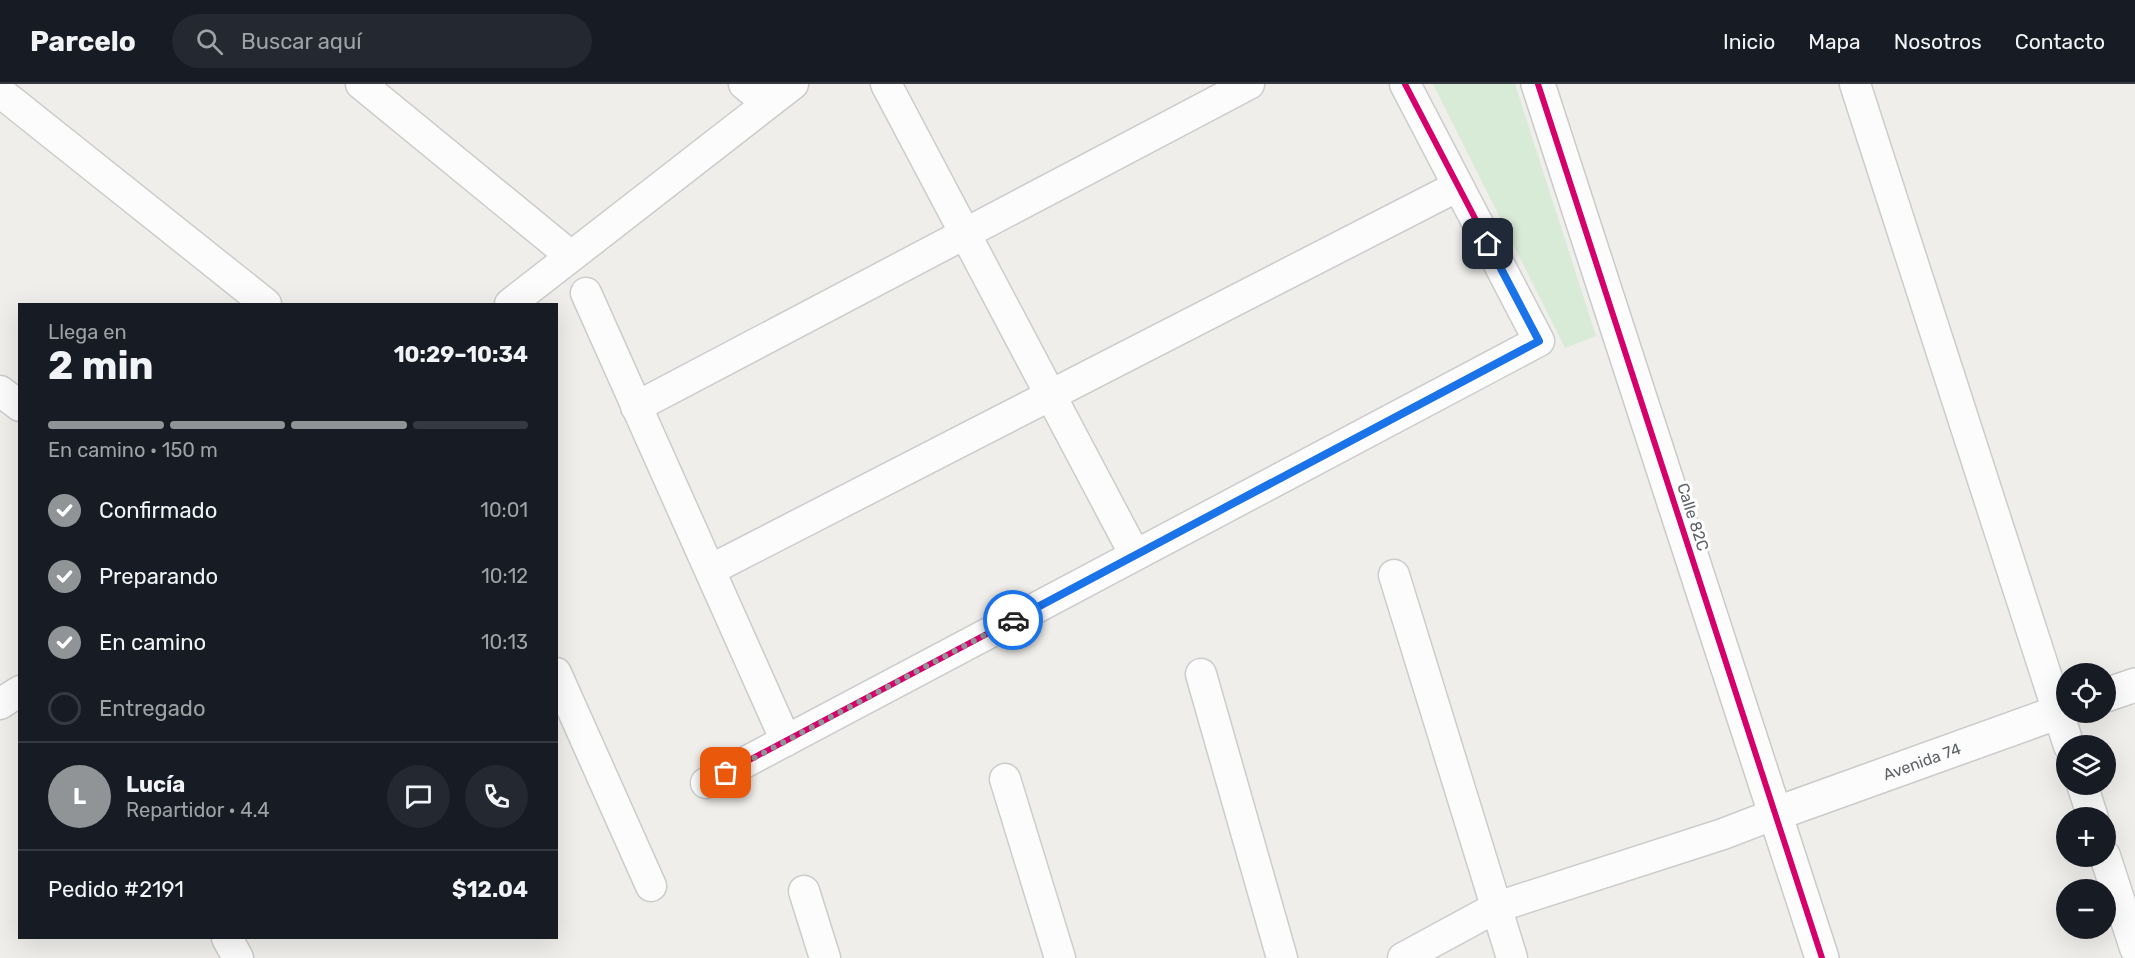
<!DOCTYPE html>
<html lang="es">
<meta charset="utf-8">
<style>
:root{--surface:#171b24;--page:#242831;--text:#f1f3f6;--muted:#9ea1a6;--line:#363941;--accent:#919496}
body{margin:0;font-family:Rubik,sans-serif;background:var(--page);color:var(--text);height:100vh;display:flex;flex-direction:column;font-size:22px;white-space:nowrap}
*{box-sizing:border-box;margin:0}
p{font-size:20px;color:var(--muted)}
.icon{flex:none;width:33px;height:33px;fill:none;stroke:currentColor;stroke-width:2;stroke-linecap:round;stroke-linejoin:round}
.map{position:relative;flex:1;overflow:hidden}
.sheet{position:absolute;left:18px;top:219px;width:540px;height:636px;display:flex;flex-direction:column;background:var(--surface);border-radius:0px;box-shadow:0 6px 24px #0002}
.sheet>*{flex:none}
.fabs{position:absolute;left:2056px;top:579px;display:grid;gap:12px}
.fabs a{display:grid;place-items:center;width:60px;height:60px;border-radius:50%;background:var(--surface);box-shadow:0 6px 24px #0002;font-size:30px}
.pin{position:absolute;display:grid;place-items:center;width:51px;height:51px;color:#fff;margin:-26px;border-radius:12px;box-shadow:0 3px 9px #0006}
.courier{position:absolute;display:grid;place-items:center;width:60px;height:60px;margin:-30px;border:4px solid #1a73e8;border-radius:50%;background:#fff;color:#222;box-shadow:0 2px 8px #0007}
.head em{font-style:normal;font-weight:700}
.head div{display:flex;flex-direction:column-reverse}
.head{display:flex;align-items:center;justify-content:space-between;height:102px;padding:0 30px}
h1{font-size:39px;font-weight:700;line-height:45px}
.bar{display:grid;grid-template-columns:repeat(4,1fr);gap:9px 6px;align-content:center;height:72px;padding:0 30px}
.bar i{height:8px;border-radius:4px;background:var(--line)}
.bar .active{background:var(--accent)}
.bar p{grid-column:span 4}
.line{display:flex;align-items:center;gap:15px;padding:0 30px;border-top:2px solid var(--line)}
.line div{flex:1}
.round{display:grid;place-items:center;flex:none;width:63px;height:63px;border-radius:32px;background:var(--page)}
ol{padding:0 30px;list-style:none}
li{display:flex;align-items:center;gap:18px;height:66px}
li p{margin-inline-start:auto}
li .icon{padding:6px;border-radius:50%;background:var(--accent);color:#fff;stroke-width:4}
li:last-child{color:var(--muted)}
li i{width:33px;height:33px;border:3px solid var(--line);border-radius:50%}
header{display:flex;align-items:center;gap:36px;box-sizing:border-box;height:84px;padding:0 30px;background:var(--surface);border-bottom:2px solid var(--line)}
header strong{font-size:28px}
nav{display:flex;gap:33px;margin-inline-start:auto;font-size:21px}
.search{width:420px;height:54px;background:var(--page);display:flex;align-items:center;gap:15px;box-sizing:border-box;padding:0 21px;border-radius:33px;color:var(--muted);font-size:22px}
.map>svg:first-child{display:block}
</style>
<header>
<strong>Parcelo</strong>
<div class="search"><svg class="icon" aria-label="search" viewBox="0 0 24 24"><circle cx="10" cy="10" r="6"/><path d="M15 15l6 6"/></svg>Buscar aquí</div>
<nav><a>Inicio</a><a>Mapa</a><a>Nosotros</a><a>Contacto</a></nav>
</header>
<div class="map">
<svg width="2135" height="874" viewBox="0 0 2135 874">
<rect width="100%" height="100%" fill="#efeeea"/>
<!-- green -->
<path fill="#d8ebd6" d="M1433,0H1515L1596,252L1565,264Z"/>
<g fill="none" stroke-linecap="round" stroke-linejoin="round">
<defs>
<path id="street" d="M361,0L571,172
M744,0L767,19
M886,0L1135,471
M1855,0L2069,662
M0,8L266,220
M586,209L786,657
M510,220L793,0
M0,307L20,322
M636,323L1249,0
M710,486L1458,102
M1394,491L1512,874
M556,589L651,802
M1201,590L1282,874
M0,620L20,607
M1005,695L1060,874
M706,699L1539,257L1405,0
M2082,700L2093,734
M2105,772L2135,864
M804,807L825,874
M227,854L238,874
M1403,874L1497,823L1723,750L1775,730"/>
<g id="secondary">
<path d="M1538,0L1822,874"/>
<path d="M2106,611L2135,601"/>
<path id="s1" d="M1775,730L2067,625"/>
</g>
</defs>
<!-- street casing -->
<use href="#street" stroke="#cbcccc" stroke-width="33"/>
<!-- secondary casing -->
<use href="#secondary" stroke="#cacacb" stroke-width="36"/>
<!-- street -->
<use href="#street" stroke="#fdfcfc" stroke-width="30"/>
<!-- secondary -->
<use href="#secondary" stroke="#fdfcfc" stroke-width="33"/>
<defs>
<path id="cycleway" d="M1538,0L1822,874
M706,699L1539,257L1405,0"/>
</defs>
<!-- cycleway casing -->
<use href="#cycleway" stroke="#fff" stroke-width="10"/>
<!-- cycleway -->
<use href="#cycleway" stroke="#d6006c" stroke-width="6"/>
</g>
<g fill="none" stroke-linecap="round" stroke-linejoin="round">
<!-- done -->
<path stroke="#919496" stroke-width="6" stroke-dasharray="0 10.8" d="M726,689L1013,536"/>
<!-- route -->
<path stroke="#1a73e8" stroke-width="8" d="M1013,536L1539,257L1488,160"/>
</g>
<g text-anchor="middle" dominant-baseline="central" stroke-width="6" stroke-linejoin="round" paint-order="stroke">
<!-- street labels -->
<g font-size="16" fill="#5f6368" stroke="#fff">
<text transform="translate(1693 433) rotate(72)">Calle 82C</text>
<text stroke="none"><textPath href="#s1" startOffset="156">Avenida 74</textPath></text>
</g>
</g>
</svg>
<div class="fabs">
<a><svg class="icon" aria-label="locate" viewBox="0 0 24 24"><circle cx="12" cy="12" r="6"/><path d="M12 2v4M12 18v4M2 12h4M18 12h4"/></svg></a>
<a><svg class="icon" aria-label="layers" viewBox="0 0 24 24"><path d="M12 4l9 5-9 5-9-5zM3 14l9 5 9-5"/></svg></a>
<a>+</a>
<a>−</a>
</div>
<div class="pin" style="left:726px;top:689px;background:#ea580c"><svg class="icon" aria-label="bag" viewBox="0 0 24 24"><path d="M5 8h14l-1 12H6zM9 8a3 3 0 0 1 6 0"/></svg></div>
<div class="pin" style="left:1488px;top:160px;background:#1f2937"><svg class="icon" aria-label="home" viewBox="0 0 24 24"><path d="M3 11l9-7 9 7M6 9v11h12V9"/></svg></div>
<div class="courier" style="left:1013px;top:536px"><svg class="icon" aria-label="car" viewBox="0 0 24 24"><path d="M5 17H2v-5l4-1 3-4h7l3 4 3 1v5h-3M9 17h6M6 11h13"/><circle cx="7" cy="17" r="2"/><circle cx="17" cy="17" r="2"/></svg></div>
<section class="sheet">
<div class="head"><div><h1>2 min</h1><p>Llega en</p></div><em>10:29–10:34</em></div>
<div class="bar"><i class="active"></i><i class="active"></i><i class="active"></i><i></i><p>En camino · 150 m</p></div>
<ol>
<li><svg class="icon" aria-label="check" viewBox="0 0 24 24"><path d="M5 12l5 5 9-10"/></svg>Confirmado<p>10:01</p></li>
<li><svg class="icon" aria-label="check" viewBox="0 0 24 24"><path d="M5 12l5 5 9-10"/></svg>Preparando<p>10:12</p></li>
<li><svg class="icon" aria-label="check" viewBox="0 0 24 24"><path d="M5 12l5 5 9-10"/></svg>En camino<p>10:13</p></li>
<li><i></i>Entregado</li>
</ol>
<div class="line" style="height:108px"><b class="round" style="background:var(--accent);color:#fff">L</b><div><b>Lucía</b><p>Repartidor · 4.4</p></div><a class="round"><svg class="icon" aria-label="chat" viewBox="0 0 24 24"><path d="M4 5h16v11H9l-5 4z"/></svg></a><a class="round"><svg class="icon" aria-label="phone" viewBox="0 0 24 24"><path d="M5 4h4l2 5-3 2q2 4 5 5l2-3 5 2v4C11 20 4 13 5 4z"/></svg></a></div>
<div class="line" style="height:78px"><div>Pedido #2191</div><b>$12.04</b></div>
</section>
</div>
